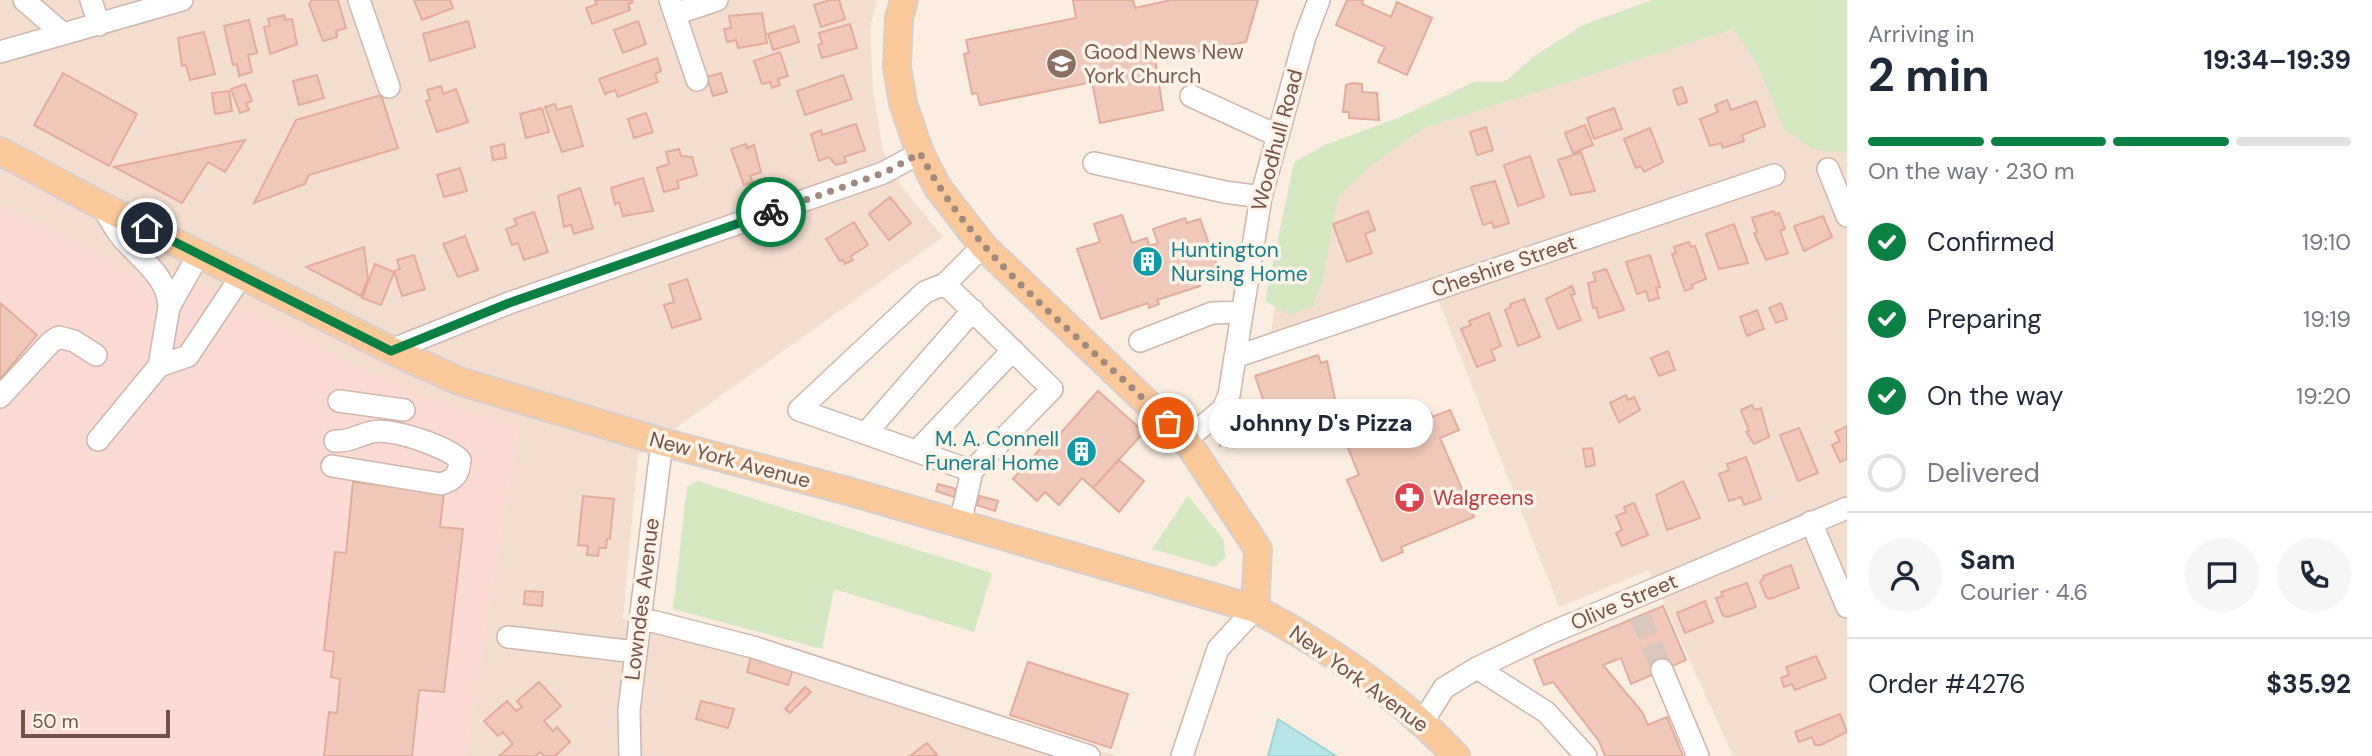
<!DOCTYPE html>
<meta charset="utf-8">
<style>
:root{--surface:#fff;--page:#f6f6f7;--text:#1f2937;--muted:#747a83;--line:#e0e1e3;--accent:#0b8043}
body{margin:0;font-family:"DM Sans",sans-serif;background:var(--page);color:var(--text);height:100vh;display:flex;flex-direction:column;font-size:26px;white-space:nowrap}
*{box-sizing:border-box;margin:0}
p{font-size:23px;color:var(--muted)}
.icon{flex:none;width:38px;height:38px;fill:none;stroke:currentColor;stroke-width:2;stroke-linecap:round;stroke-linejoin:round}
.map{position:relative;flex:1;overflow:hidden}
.sheet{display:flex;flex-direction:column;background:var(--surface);width:525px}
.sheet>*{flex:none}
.scale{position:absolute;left:21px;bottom:18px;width:149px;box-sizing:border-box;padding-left:7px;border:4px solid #725249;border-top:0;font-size:19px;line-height:24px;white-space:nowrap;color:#725249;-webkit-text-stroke:5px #fff2e7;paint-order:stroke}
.pin{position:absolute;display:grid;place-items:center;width:60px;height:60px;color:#fff;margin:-30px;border:4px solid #fff;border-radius:50%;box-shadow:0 2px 7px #0007}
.courier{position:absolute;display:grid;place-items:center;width:70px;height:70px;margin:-35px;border:5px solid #0b8043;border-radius:50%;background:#fff;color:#222;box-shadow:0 2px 9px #0007}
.bubble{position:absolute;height:49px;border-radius:24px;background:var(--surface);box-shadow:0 4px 10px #0003;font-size:23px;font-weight:700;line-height:49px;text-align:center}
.summary em{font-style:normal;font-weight:700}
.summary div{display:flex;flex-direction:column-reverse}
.summary{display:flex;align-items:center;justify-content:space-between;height:119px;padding:0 21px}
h1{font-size:46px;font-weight:700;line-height:52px}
.bar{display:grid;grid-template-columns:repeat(4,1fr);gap:10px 7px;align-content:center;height:84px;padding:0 21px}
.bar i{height:9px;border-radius:5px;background:var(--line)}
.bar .current{background:var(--accent)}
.bar p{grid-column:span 4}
.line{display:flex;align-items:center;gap:18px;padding:0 21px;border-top:2px solid var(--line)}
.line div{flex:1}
.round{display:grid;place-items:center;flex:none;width:74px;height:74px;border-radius:37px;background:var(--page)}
ol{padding:0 21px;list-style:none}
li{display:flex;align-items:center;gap:21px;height:77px}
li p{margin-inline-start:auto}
li .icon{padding:7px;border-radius:50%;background:var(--accent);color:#fff;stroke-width:4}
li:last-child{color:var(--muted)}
li i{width:38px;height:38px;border:4px solid var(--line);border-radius:50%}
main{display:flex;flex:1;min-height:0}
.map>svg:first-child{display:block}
</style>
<main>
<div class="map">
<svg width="1847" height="756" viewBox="0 0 1847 756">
<rect width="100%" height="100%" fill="#fbeee1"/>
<!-- residential -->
<path fill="#f3ded0" d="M0,0H877L870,29L873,90L883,151L901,186L943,237L638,455L623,619L1117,756H0Z
M1803,0H1847V756H1733L1649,570L1559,607L1431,282L1271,333L1295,171Z"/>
<!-- commercial -->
<path fill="#fcdbd5" d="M0,205L156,286L206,287L364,369L440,403L519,427L466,756H0Z"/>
<!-- green -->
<path fill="#d6e8c1" d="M1652,0H1847V153L1813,149L1785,130L1758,66L1733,29L1424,128L1370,166L1338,197L1322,282L1313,306L1290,315L1265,301L1294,162L1327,144L1398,118L1474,82H1504L1536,55L1583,25Z
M697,481L992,573L974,632L834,589L822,649L673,609L687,487Z
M1188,496L1223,539L1226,557L1215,567L1152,549Z"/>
<!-- water -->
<path fill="#b7e4e4" stroke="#9dd5d6" stroke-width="2" d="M1278,719L1336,756H1268Z"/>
<!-- building -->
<path fill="#f0c8ba" stroke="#e2ac9b" stroke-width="2" d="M312,0H338L346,28L336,31L337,37L323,41L309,4Z
M414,0H450L453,8L422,20Z
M595,0H632L633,2L628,4L630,10L592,24L586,8L597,4Z
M830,0H839L845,19L821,27L814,5Z
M1073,0H1133L1135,8L1171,0H1258L1246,42L1155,60L1163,110L1100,123L1092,82L980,105L977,93L972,94L964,54L969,53L966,40L1076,18Z
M1347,0H1363L1362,4L1391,17L1397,2L1432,18L1407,75L1378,62L1385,47L1336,25Z
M762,13L767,43L738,48L736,40L727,42L724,29L731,28L729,16Z
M284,15L285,20L292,19L297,44L270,54L264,27L270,26L268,19Z
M249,20L257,53L248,55L252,72L239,76L237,64L233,65L224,26Z
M468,21L475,47L430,61L423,34Z
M638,21L646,44L623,53L614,30Z
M850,24L857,48L822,58L818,45L822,44L819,33Z
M794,26L799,42L773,50L768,34Z
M204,32L215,74L190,80L186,65L182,66L178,38Z
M780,52L788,76L778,79L780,85L772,88L770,82L762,84L754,61Z
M657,58L661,71L655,74L658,82L618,97L615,90L605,94L599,79Z
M63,73L137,114L109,166L34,125Z
M721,73L727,92L713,96L707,77Z
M317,75L324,98L299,105L293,81Z
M843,75L852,99L805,115L797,91Z
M1352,83L1362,84V92L1377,93L1379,120L1349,118V112H1343L1346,85Z
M245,84L252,101L246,103L249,110L240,113L231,89Z
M441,86L443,94L456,89L468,122L437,132L426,101L430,100L427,90Z
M1682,87L1687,102L1678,105L1673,90Z
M229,91L232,111L215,114L212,93Z
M381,95L398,148L309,175L305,184L254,203L296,120Z
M1727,100L1731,110L1756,101L1765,126L1742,135L1744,141L1723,148L1721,143L1710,146L1700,119L1718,112L1715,105Z
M555,104L557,110L571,106L583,146L562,152L545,107Z
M542,108L549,132L526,138L520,114Z
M1614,108L1622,129L1594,139L1587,118Z
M646,113L653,132L634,138L628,119Z
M856,124L865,150L844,157L846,162L836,165L829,157L819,161L811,134L821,130L822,135Z
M1585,125L1593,145L1573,153L1565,133Z
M1486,127L1493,150L1477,155L1470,132Z
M1650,128L1663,162L1644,172L1641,166L1636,168L1624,139Z
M245,140L225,172L208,162L182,203L114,167Z
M504,144L506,158L493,160L491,147Z
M746,144L747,148L754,145L761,172L750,176L753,182L744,185L731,149Z
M679,149L681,156L692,157L697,175L677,181L679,188L664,192L657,168L669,164L666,152Z
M1581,152L1595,191L1571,195L1558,160Z
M1530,156L1544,197L1518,206L1504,165Z
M460,168L467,191L444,197L437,175Z
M643,178L653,211L623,216L619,202L615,204L611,188Z
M1495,181L1509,223L1494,228L1492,222L1483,225L1471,187Z
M580,188L593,228L574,234L571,225L564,227L558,196Z
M890,197L911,223L889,240L869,214Z
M1368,211L1375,230L1365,234L1372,253L1347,262L1333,224Z
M1774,211L1775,215L1779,213L1785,229L1780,231L1788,253L1766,260L1754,233L1757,232L1752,218Z
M534,212L548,252L524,260L518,243L512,245L506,229L517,225L514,219Z
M1122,215L1132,243L1147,238L1149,246L1158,243L1153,229L1185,218L1187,223L1200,219L1220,274L1199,281L1200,286L1157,300L1159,304L1149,308L1148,303L1101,319L1077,249L1100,242L1094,224Z
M1823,216L1832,237L1804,251L1794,226Z
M854,222L868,245L851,256L853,260L845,264L843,260L840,261L826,239Z
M1734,224L1748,263L1719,269L1706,234Z
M465,236L478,270L458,277L443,244Z
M1689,242L1691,247L1695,246L1706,279L1691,285L1693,288L1685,291L1672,254L1676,253L1674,247Z
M364,247L368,279L361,296L306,267Z
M414,255L425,289L402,296L394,271L400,269L397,260Z
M1650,255L1660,287L1656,288L1659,298L1649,301L1646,291L1637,294L1626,262Z
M375,264L394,272L381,305L362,298Z
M1606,269L1624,310L1599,318L1596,307L1593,308L1588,283L1596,281L1593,273Z
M687,279L701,319L672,328L664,305L674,302L669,285Z
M1572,286L1575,294L1571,295L1581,320L1558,329L1546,299Z
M1524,299L1540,337L1518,346L1505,310L1511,307L1510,304Z
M0,303L37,335L0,379Z
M1781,303L1787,319L1776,323L1769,308Z
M1757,310L1764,329L1747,336L1740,317Z
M1489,313L1501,346L1491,350L1495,360L1477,367L1461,329L1471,325L1469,321Z
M1668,351L1675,370L1659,376L1651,358Z
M1318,355L1321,363L1327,361L1335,399L1275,419L1269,400L1264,402L1255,376Z
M1098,391L1144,432L1093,488L1082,478L1059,505L1045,492L1037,501L1013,479L1047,441L1052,443Z
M1626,395L1628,400L1634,397L1640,410L1619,422L1610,403Z
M1752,405L1755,410L1761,408L1769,437L1754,444L1746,432L1749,431L1741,410Z
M1450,410L1459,430L1440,438L1474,517L1401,547L1403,552L1382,561L1347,480L1359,475L1346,443L1422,411L1431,413L1432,417Z
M1847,426V459L1840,462L1832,445L1840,441L1835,432Z
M1799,428L1818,473L1798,481L1780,435Z
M1592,448L1595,465L1586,467L1583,449Z
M1746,457L1761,499L1744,505L1741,497L1729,501L1719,474L1729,470L1727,464Z
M1119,460L1144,481L1119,512L1093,488Z
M1683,481L1700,518L1667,530L1656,495Z
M353,482L444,492L440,527L463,529L444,692L419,690L412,756H324L329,712L337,713L340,679L331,677L334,652L324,650L335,552L346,553Z
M938,484L956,489L954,497L936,491Z
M583,496L614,499L610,539H607L606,548H599L598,556L587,555L588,546L578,545Z
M980,496L998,501L995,511L977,505Z
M1634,503L1648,535L1622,546L1616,533L1622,530L1616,516L1626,512L1624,507Z
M1791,565L1799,588L1770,599L1766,597L1760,582L1764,578L1763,576Z
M1747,583L1756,607L1728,617L1723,616L1716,598L1723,596L1721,592Z
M525,591L543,592L542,606L524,604Z
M1705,601L1713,622L1685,633L1677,613Z
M1663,606L1686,660L1631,684L1621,658L1603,665L1642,712L1648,725L1667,717L1683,756H1605L1599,741L1553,682L1544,685L1534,660Z
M751,656L793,669L788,685L747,672Z
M1816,656L1826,678L1795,690L1792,684L1784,687L1781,678L1789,675L1786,667Z
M1028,662L1128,694L1111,748L1010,715Z
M539,682L561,706L544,721L553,731L557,727L570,742L555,756H544L540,752L535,756H499L513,744L503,732L498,736L484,721L507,701L516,711L522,707L517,701Z
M805,687L811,692L790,713L785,709Z
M701,701L734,709L728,728L696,719Z
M1840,714L1847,732L1821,745H1815L1812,737L1799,742L1795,732Z
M927,743L938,756H910Z"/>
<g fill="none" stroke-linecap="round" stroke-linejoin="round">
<!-- minor-tunnel -->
<path stroke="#d9c7bb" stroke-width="21" stroke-dasharray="21 10" stroke-linecap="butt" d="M1640,616L1662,670"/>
<defs>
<path id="minor" d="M24,0L63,34
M91,0L99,25
M359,0L389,87
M670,0L697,80
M675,14L717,0
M0,52L182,0
M1191,96L1276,135
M1094,163L1225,192L1261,197
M1828,169L1847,216
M102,206C108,216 113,226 120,235C138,258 168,275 169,307
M945,284L1052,389L972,471L799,410L925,292L945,284L983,246
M1140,341L1212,313L1242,312
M391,350L509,303L883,173L920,153
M1235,357L1774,175
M159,366L188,356L242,275
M0,397L51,342L59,337L74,341L96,355
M339,401L404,410
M866,433L973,310
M98,440L159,366L169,307L199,254
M1186,440L1223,409L1229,395L1261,197L1305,37L1319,0
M917,451L1013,350
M332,466L441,484C454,480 459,475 460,460C448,447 391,427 372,432C358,435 350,442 335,441
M1811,522L1847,607
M960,524L972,471
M640,618L753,647L1089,756
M508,637L636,652
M1477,668L1546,712L1586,756
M1662,670L1698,756
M1422,723L1444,688L1477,668L1548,634L1847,508
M630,756L629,710L662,442
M1182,756L1218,649L1255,609"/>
<path id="major" d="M904,0L899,18L897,67L903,103L920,153L938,188L983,246L1186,440L1258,549L1255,609
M0,151L102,206L391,350L459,381L662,442L844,490L1255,609C1327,646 1400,697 1456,756"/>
</defs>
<!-- minor casing -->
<use href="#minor" stroke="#ceb6ac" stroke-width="24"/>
<!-- major casing -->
<use href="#major" stroke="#d8cfcc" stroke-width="30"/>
<!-- path -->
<path stroke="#d5ab9d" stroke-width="3.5" stroke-dasharray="2 5" stroke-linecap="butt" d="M1219,445L1237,447"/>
<!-- minor -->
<use href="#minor" stroke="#fff" stroke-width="21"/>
<!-- major -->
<use href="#major" stroke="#f9c99b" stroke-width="26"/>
</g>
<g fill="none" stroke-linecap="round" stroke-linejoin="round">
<!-- done -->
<path stroke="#a2897e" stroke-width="7" stroke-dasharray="0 12.6" d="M771,212L886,172L920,153C977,264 1083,336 1168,423"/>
<!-- route -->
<path stroke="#0b8043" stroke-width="9" d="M147,228L391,351L509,303L771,212"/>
</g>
<!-- icons -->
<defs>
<symbol id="school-disc" viewBox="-11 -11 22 22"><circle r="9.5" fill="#8d6e63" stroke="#fff2e7"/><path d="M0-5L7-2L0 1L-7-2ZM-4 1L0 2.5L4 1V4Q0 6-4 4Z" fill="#fff"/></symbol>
<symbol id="building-disc" viewBox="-11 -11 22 22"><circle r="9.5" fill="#0f9aa8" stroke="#fff2e7"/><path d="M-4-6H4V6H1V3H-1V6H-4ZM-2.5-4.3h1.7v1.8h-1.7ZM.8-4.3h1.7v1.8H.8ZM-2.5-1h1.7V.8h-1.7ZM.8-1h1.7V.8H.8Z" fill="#fff"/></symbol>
<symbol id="pharmacy-disc" viewBox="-11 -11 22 22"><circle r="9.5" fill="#e0444e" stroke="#fff2e7"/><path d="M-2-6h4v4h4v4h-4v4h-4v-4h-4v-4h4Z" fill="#fff"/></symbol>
</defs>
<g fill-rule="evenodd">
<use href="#school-disc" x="1044" y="46" width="35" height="35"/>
<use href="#building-disc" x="1130" y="244" width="35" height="35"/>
<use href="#building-disc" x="1064" y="434" width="35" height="35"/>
<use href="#pharmacy-disc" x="1392" y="480" width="35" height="35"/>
</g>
<g text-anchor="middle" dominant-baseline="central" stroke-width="7" stroke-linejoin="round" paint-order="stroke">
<!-- education labels -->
<g font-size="21" fill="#785e54" stroke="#fff2e7" text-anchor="start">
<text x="1084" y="52">Good News New<tspan x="1084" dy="24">York Church</tspan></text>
</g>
<!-- street labels -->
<g font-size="21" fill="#725249" stroke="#fff2e7">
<text transform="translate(1277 140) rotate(-75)">Woodhull Road</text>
<text transform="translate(1504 266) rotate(-19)">Cheshire Street</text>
<text transform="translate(730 460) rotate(15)">New York Avenue</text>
<text transform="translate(642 599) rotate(-83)">Lowndes Avenue</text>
<text transform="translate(1624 602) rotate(-23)">Olive Street</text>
<text transform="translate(1359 679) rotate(36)">New York Avenue</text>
</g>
<!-- culture labels -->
<g font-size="21" fill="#0d838f" stroke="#fff2e7" text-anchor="start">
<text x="1171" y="250">Huntington<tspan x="1171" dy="24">Nursing Home</tspan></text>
<text x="1059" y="439" text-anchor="end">M. A. Connell<tspan x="1059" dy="24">Funeral Home</tspan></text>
</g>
<!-- health labels -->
<g font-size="21" fill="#be3a42" stroke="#fff2e7" text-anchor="start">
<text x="1433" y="498">Walgreens</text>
</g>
</g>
</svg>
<div class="scale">50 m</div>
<div class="pin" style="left:1168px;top:423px;background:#ea580c"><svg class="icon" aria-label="bag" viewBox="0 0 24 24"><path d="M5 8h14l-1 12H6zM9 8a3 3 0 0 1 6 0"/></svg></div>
<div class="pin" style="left:147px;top:228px;background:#1f2937"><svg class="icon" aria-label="home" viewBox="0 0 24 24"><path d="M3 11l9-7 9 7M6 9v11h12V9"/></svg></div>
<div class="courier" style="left:771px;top:212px"><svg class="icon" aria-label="bike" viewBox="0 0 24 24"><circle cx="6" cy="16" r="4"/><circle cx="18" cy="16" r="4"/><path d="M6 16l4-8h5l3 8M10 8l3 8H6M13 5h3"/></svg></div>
<div class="bubble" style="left:1209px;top:399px;width:224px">Johnny D's Pizza</div>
</div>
<section class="sheet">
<div class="summary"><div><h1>2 min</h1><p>Arriving in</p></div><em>19:34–19:39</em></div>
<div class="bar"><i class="current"></i><i class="current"></i><i class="current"></i><i></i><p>On the way · 230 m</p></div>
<ol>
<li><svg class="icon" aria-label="check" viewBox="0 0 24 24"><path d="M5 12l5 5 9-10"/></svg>Confirmed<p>19:10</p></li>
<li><svg class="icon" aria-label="check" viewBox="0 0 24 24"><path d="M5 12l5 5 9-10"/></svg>Preparing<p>19:19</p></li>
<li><svg class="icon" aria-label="check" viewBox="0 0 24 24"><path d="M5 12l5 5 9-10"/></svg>On the way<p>19:20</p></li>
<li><i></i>Delivered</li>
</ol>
<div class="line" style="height:126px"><a class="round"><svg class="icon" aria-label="person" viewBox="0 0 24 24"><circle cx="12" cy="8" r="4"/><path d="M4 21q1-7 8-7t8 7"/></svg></a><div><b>Sam</b><p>Courier · 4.6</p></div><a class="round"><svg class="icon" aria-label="chat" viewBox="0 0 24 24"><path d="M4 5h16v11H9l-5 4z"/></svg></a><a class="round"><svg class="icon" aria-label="phone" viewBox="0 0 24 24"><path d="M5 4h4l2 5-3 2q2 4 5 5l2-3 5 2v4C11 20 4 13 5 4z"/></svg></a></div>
<div class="line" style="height:91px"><div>Order #4276</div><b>$35.92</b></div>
</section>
</main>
